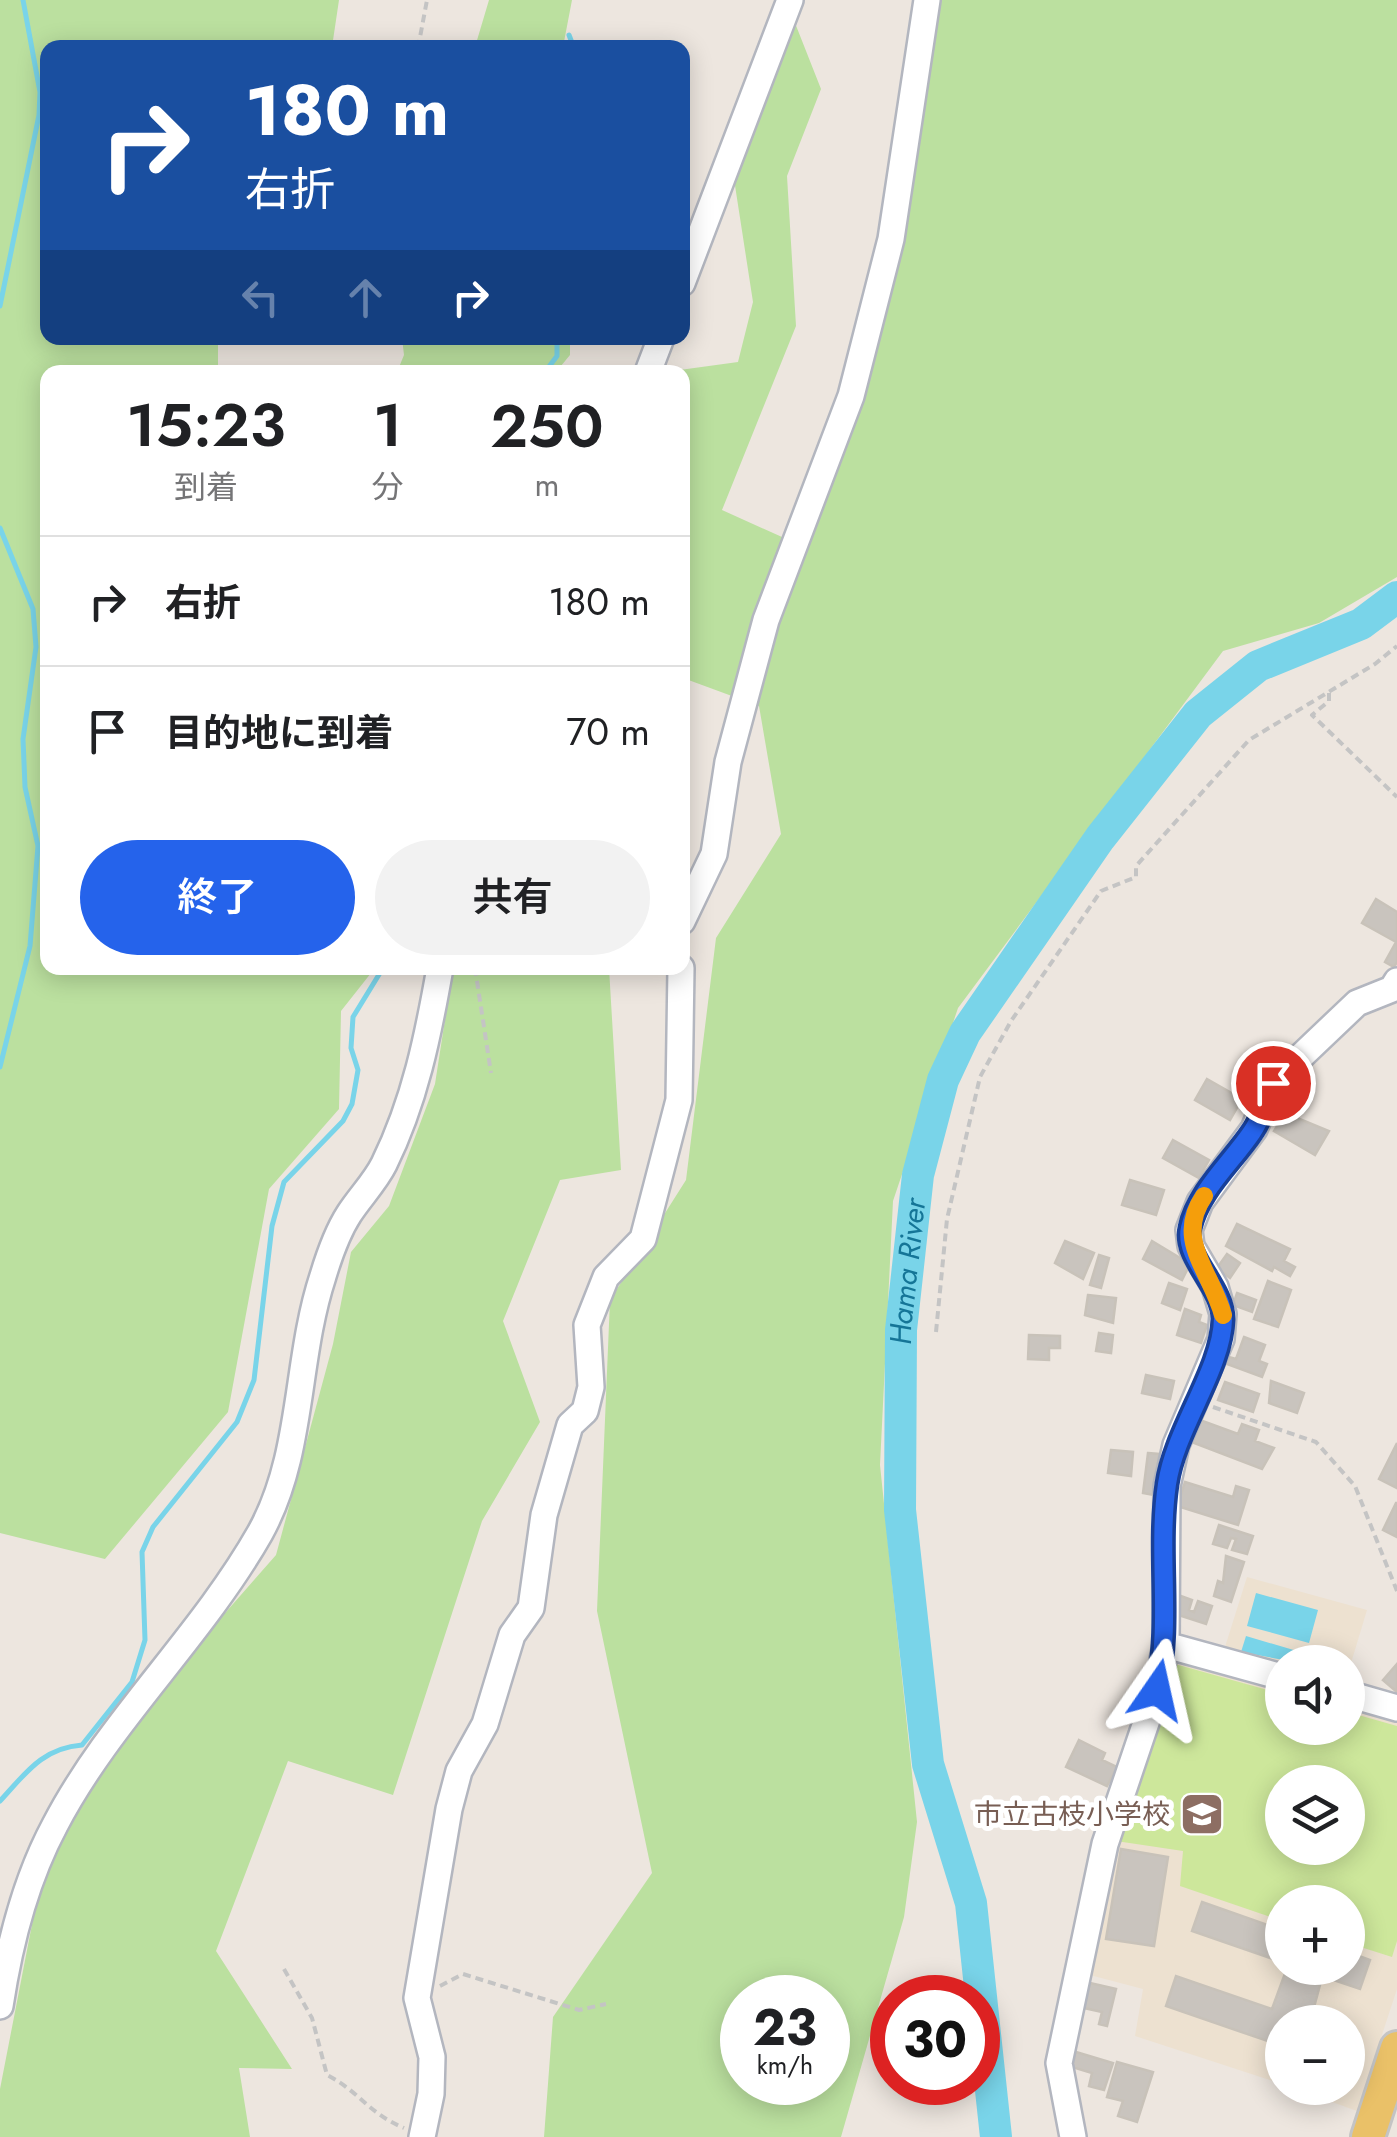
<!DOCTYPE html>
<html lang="ja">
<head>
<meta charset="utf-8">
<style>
	:root { --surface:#fff; --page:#f2f2f2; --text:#202124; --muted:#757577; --line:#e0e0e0; --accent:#2563eb }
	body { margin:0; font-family:Jost,"Noto Sans JP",sans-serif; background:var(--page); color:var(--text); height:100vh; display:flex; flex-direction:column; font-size:38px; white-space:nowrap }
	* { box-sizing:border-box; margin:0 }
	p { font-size:32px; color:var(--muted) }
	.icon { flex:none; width:55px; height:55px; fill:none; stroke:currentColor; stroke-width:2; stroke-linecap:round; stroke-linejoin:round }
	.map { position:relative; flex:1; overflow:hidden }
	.details { position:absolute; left:40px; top:365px; width:650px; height:610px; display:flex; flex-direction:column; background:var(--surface); border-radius:20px; box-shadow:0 5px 25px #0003 }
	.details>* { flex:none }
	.banner { position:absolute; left:40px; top:40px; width:650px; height:305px; border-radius:20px; box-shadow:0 5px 25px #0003; background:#1a4fa0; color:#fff; overflow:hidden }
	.fabs { position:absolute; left:1265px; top:1645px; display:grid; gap:20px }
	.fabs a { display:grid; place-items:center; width:100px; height:100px; border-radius:50%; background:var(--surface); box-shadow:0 5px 25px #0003; font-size:50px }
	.speed { position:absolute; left:720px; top:1975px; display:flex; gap:20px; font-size:50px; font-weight:700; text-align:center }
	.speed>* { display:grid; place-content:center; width:130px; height:130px; border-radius:50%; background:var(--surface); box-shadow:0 5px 25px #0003; line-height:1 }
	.speed small { font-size:25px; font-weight:400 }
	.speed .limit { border:15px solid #d22; background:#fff; color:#111 }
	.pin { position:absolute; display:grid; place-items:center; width:85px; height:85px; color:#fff; margin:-42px; border:5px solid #fff; border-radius:50%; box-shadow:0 2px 10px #0007 }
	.me { position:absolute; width:110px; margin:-55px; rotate:11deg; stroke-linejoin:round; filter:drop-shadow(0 0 8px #0008) }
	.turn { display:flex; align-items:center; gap:35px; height:210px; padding:0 40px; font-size:45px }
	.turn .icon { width:130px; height:130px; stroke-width:2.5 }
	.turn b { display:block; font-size:70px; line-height:85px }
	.lanes { display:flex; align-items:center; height:95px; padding:0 40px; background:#0003; justify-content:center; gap:50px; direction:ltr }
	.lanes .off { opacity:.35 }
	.eta { display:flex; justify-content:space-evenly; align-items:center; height:170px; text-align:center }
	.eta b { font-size:60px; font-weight:600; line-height:70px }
	.cta { display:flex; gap:20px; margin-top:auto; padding:20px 40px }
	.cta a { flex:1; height:115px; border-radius:60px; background:var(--accent); color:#fff; font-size:40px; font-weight:600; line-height:115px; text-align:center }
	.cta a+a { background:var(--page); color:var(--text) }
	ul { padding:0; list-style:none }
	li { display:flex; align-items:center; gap:30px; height:130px; padding:0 40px; border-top:2px solid var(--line) }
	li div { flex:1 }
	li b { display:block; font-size:38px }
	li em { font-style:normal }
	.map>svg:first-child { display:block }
	.education { fill:#ede1d0; fill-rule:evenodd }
	.green { fill:#bbe09f; fill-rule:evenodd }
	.pitch { fill:#cde79b; fill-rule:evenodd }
	.water { fill:#79d4e9 }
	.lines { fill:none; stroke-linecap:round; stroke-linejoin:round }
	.stream { stroke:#79d4e9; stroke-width:5 }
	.river { stroke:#79d4e9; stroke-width:32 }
	.building { fill:#c9c4be; stroke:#c8c2b9; stroke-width:2.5 }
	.minor-casing { stroke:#b3b6bf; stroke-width:30 }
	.major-casing { stroke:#c4c4c4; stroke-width:38 }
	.path { stroke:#c4c4c4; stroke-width:4; stroke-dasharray:8 5; stroke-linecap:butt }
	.minor { stroke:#fff; stroke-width:25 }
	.major { stroke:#eac168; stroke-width:32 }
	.route-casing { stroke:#184099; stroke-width:25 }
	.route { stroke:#2563eb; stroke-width:18 }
	.slow { stroke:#f59e0b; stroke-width:18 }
	.labels { text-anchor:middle; stroke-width:10; stroke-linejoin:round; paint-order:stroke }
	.education-label { font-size:28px; fill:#785e54; stroke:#fff; text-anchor:end }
	.water-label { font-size:30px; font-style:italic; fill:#157597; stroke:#fff }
</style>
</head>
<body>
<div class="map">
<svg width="1397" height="2137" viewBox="0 0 1397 2137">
	<rect width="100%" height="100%" fill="#ede6df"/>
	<!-- education -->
	<path class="education" d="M1247 1577 1367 1610 1348 1673V1662H1282V1728H1348V1703L1397 1717V1989L1357 2111 1293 2088H1348V2022H1282V2084L1135 2036 1143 1989 1086 1974 1110 1846 1173 1656 1219 1666ZM1282 1782H1348V1848H1282ZM1282 1902H1348V1968H1282Z"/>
	<!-- green -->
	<path class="green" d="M0 0H339L332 47 48 48V338H218V372H48V968H375L341 1011 339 1109 269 1189 228 1412 105 1559 0 1533Z
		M489 0H572L563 47H475Z
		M916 0H1397V577L1319 623 1223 651 958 1008 893 1201 880 1465 917 1822 904 1917 841 2137H544L553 2017 652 1873 597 1611 610 1300 686 1180 716 938 781 834 759 706 683 678 682 372H665L738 362 753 302 734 179 795 23 821 89 787 176 796 326 722 510 802 546 871 289ZM742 1998H828V2082H742Z
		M402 338H570V355L556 372H397L404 355Z
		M453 968H609L621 1170 560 1180 503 1321 540 1422 482 1521 393 1795 288 1761 216 1951 292 2069 239 2068 250 2137H0V2089L50 1832 198 1644 276 1555 333 1344 351 1252 389 1206 435 1084Z"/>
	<!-- pitch -->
	<path class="pitch" d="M1175 1664 1282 1694V1728H1348V1712L1397 1726V1941L1392 1957 1348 1943V1902H1282V1921L1180 1886 1183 1851 1116 1841ZM1282 1782H1348V1848H1282Z"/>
	<!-- water -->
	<path class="water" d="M1256 1593 1318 1610 1309 1643 1247 1626Z
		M1246 1636 1297 1651 1294 1662 1241 1652Z"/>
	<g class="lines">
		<!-- stream -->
		<path class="stream" d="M569 35 574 48
			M0 306 39 115 40 92 23 0
			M545 372 557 356V338
			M0 528 33 609 36 647 23 739 25 787 38 846 30 946 0 1067
			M0 1801C25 1774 42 1748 82 1745L132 1682 145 1640 142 1552 153 1527 237 1422 254 1380 272 1226 284 1182 343 1121 352 1104 358 1070 351 1048 353 1017 383 968"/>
		<!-- river -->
		<path class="river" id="s1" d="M996 2137 971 1903 928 1764 900 1510 901 1330 918 1175 943 1080 965 1033 1100 838 1198 714 1258 666 1361 624 1397 597"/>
	</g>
	<!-- building -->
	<path class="building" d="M1376 899 1397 912V962L1394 967 1385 962 1396 942 1362 923Z
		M1207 1079 1242 1099 1230 1120 1195 1100Z
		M1285 1113 1329 1131 1315 1155 1274 1131Z
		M1173 1140 1209 1160 1199 1178 1163 1158Z
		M1130 1180 1164 1190 1156 1215 1122 1205Z
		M1237 1224 1290 1249 1284 1261 1295 1267 1290 1276 1274 1267 1272 1271 1226 1246Z
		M1065 1241 1094 1253 1083 1279 1055 1263Z
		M1152 1241 1190 1264 1182 1280 1143 1259Z
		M1227 1254 1240 1263 1230 1278 1217 1268Z
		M1099 1255 1109 1258 1101 1288 1090 1285Z
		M1268 1281 1291 1290 1278 1327 1254 1319Z
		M1169 1283 1187 1289 1180 1310 1162 1303Z
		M1237 1293 1256 1300 1252 1312 1233 1305Z
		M1088 1295 1116 1298 1113 1323 1085 1315Z
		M1185 1309 1201 1315 1199 1322 1207 1325 1201 1343 1177 1335Z
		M1099 1333 1113 1335 1111 1353 1096 1351Z
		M1029 1335 1060 1336V1348H1049V1360L1028 1359Z
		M1244 1337 1265 1345 1259 1361 1267 1364 1262 1377 1227 1364 1229 1357 1236 1359Z
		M1146 1375 1174 1381 1170 1399 1142 1393Z
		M1271 1381 1304 1393 1297 1413 1269 1403Z
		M1225 1382 1259 1394 1253 1412 1218 1400Z
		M1197 1419 1238 1434 1242 1424 1259 1430 1255 1441 1274 1448 1262 1469 1189 1441Z
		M1397 1443V1488L1379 1479Z
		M1111 1450 1133 1452 1131 1476 1108 1473Z
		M1148 1453 1159 1454 1154 1495 1143 1493Z
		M1185 1482 1233 1497 1236 1486 1249 1490 1238 1525 1177 1506Z
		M1396 1503H1397V1537L1383 1530Z
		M1219 1525 1253 1536 1247 1554 1232 1550 1236 1539 1231 1538 1227 1548 1213 1544Z
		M1226 1556 1244 1562 1231 1602 1214 1596 1218 1581 1223 1583Z
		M1178 1595 1192 1600 1189 1610 1194 1612 1198 1601 1212 1606 1206 1624 1172 1613Z
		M1397 1664V1692L1383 1680Z
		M1079 1740 1105 1753 1102 1760 1117 1767 1107 1786 1066 1767Z
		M1121 1849 1168 1857 1154 1946 1106 1939Z
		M1202 1902 1282 1930V1962L1192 1931Z
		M1348 1952 1370 1960 1360 1989 1307 1971 1304 1979 1320 1985 1310 2022H1282V2046L1166 2006 1176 1976 1272 2009 1287 1968H1348Z
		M1090 1983 1116 1989 1107 2026 1099 2024 1102 2012 1084 2008Z
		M1076 2052 1113 2063 1104 2090 1089 2086 1092 2073 1072 2067Z
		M1117 2062 1153 2072 1137 2122 1118 2116 1123 2101 1107 2097Z"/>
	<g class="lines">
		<!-- minor casing -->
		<g class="minor-casing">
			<path id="minor" d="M682 283 790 0
				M648 372 661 338
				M682 921 714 854 728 762 766 620 851 396 891 239 927 0
				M1166 1645 1282 1677
				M1348 1694 1397 1708
				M0 2006C9 1946 26 1879 55 1825 109 1721 201 1637 260 1533 304 1454 295 1361 323 1276 329 1256 338 1231 349 1214 360 1197 375 1182 384 1164 415 1101 428 1036 440 968
				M422 2137 431 2094 432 2057 417 1998 449 1809 459 1771 485 1724 512 1635 531 1608 544 1515 570 1425 585 1411 591 1387 587 1325 606 1277 643 1239 679 1100 681 968
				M1073 2137 1059 2063 1105 1844 1157 1690 1166 1645 1167 1486 1176 1445 1221 1339 1223 1314 1215 1287 1191 1246 1189 1230 1200 1202 1254 1129 1273 1083 1357 1003 1392 989 1397 981"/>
		</g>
		<!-- major casing -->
		<g class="major-casing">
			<path id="major" d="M1368 2137 1397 2048"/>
		</g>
		<!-- path -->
		<path class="path" d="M418 48 427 0
			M1329 693V701L1312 715 1397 797
			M475 968 491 1073
			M936 1332 947 1219 980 1077 1011 1021 1101 891 1136 877V866L1249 740 1375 664 1397 646
			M1213 1407 1316 1442 1355 1486 1397 1591
			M284 1969 312 2018 327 2075C360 2092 368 2113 404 2128
			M440 1986 463 1974 579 2010 606 2004"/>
		<!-- minor -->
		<use href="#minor" class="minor"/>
		<!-- major -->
		<use href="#major" class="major"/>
	</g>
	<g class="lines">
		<!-- route casing -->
		<g class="route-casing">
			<path id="route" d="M1157 1690C1172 1620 1157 1553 1167 1484 1175 1429 1222 1369 1223 1319 1223 1286 1183 1258 1190 1228 1198 1191 1232 1162 1252 1132 1262 1118 1267 1099 1273 1083"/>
		</g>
		<!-- route -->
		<use href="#route" class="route"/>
		<!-- slow -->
		<path class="slow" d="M1204 1196C1174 1240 1211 1271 1223 1315"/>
	</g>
	<!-- icons -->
	<defs>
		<g id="school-square" transform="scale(2.25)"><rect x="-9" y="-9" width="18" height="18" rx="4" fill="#8d6e63" stroke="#fff"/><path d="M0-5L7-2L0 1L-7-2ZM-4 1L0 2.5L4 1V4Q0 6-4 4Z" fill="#fff"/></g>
	</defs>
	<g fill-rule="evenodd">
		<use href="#school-square" x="1202" y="1814"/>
	</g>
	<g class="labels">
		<!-- education labels -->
		<g class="education-label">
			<text x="1170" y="1824">市立古枝小学校</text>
		</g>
		<!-- water labels -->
		<g class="water-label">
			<text dy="10" stroke="none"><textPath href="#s1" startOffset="875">Hama River</textPath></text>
		</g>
	</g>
</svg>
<div class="fabs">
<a><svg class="icon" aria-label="sound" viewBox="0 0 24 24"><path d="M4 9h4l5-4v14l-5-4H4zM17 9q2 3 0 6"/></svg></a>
<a><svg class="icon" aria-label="layers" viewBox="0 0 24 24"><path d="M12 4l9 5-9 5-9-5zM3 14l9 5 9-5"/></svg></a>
<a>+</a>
<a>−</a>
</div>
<div class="speed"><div>23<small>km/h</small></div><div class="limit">30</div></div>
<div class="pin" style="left:1273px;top:1083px;background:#d93025"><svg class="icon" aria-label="arrive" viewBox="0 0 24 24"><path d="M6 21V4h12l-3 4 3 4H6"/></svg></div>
<svg class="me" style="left:1157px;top:1690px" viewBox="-20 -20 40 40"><path d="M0-17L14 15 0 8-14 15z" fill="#2563eb" stroke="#fff" stroke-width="4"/></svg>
<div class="banner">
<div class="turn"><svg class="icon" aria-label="right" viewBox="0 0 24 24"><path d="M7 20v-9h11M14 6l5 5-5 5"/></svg><div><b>180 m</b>右折</div></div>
<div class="lanes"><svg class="icon off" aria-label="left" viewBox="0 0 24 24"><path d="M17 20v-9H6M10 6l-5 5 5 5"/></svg><svg class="icon off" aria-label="ahead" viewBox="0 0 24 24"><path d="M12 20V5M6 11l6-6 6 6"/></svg><svg class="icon" aria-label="right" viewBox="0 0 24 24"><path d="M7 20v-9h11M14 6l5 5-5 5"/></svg></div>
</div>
<section class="details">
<div class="eta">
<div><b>15:23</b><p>到着</p></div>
<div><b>1</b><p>分</p></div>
<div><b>250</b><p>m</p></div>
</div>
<ul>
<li><svg class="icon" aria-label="right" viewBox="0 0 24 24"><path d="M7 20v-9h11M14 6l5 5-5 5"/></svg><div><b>右折</b></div><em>180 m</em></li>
<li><svg class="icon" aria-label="arrive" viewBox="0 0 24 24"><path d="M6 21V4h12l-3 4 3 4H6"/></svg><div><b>目的地に到着</b></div><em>70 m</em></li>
</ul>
<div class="cta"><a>終了</a><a>共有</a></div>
</section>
</div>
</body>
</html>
